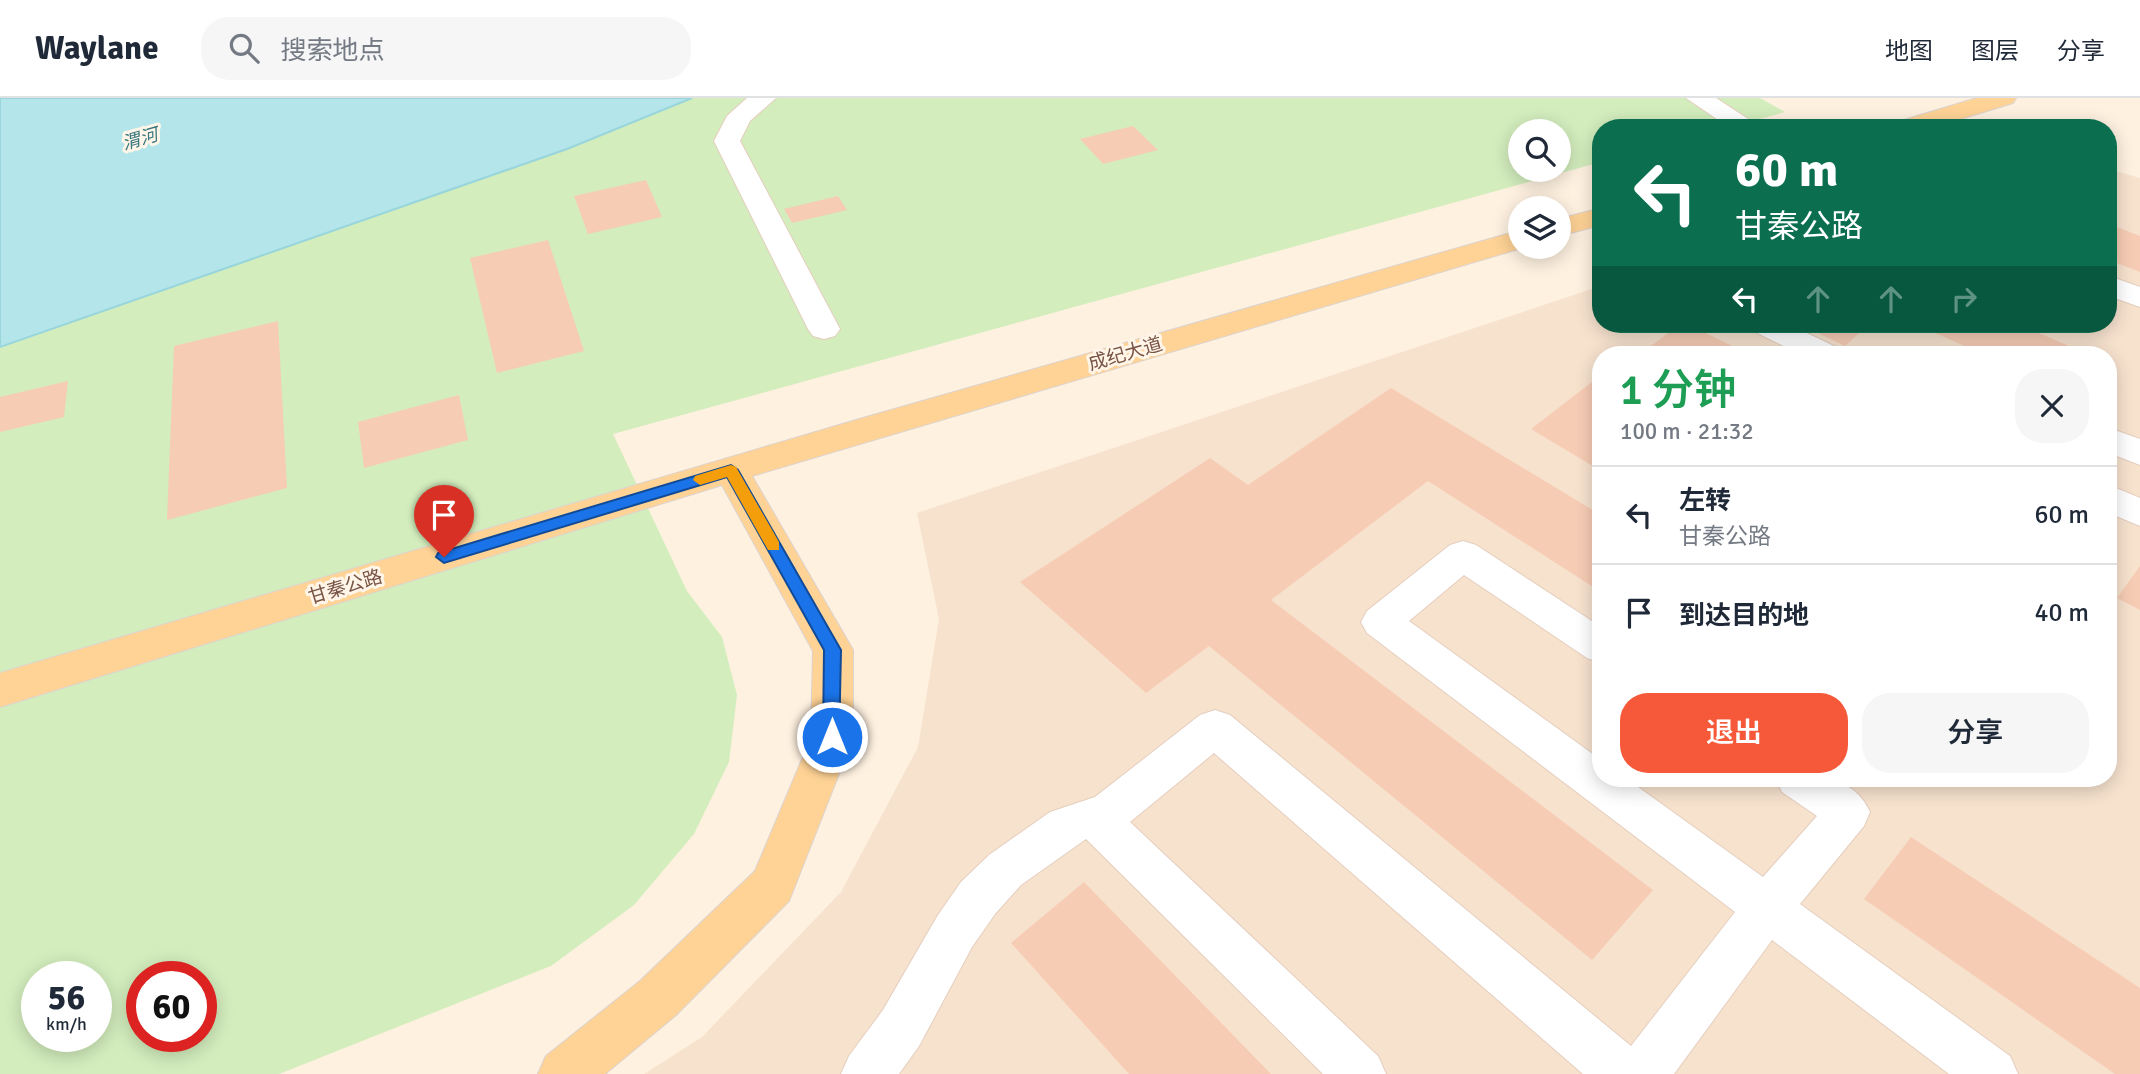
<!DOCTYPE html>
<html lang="zh">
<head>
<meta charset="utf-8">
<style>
	:root { --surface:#fff; --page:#f6f6f7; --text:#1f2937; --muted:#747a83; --line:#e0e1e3; --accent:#f55939 }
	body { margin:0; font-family:Signika,"Noto Sans SC",sans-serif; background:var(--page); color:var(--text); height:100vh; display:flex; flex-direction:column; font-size:26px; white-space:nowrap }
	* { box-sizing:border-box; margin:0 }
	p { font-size:23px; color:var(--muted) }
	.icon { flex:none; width:38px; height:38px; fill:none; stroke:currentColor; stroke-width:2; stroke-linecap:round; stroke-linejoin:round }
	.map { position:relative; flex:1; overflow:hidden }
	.drawer { position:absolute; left:1592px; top:248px; width:525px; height:441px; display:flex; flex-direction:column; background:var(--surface); border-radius:28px; box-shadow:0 4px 18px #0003 }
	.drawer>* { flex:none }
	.top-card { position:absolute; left:1592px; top:21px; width:525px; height:214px; border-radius:28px; box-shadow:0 4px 18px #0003; background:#0b6e4f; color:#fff; overflow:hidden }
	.fabs { position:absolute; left:1508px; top:21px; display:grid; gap:14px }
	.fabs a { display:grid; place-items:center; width:63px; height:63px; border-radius:50%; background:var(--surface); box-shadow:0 4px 18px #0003; font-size:35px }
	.speed { position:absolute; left:21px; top:863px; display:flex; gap:14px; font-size:35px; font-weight:700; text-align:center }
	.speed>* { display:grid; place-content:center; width:91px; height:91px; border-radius:50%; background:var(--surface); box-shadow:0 4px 18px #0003; line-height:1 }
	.speed small { font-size:18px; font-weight:400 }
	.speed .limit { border:10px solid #d22; background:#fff; color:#111 }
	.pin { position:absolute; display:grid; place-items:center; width:60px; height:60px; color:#fff; margin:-72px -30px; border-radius:50% 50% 50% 0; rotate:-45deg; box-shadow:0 0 7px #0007 }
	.pin .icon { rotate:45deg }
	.me { position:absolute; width:77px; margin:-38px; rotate:0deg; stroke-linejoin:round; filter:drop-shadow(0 0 5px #0008) }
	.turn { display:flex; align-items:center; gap:24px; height:147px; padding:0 28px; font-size:32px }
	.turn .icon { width:91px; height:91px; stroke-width:2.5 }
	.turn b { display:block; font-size:49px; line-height:60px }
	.lanes { display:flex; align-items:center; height:66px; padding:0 28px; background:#0003; justify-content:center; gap:35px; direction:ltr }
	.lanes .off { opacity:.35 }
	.round { display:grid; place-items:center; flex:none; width:74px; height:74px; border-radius:28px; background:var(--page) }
	.head { display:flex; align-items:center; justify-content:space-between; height:119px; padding:0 28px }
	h1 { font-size:42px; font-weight:600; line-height:52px; color:#1e9e55 }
	.button { display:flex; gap:14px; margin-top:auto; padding:14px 28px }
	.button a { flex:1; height:80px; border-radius:28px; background:var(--accent); color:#fff; font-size:28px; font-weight:600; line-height:80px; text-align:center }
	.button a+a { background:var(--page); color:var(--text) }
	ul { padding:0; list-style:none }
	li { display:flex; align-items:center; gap:21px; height:98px; padding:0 28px; border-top:2px solid var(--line) }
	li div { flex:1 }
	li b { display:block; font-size:26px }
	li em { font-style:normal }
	header { display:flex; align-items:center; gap:42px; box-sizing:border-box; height:98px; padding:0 35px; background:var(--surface); border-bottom:2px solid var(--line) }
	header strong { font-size:33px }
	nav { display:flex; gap:38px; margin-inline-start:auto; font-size:24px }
	.search { width:490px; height:63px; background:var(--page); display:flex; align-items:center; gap:18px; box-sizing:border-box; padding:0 24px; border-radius:28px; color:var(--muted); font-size:26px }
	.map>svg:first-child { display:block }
	.residential { fill:#f7e2ce; fill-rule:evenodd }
	.green { fill:#d3edbd; fill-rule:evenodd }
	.water { fill:#b3e5ea; stroke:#98d5dc; stroke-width:2 }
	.building { fill:#f7ccb5 }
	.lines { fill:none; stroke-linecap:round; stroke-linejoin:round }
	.minor-casing { stroke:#e5cebe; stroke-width:2 }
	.major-casing { stroke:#dcd3cf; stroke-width:2 }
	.minor { fill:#fff; fill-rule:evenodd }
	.major { fill:#ffd396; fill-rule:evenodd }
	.route { fill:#1a73e8; stroke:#114b97; stroke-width:2 }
	.slow { fill:#f59e0b }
	.labels { text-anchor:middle; stroke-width:6; stroke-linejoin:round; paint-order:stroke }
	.far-water-label { font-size:18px; font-style:italic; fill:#37777f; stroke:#fff5e8 }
	.street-label { font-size:19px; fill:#785445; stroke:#fff5e8 }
</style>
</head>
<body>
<header>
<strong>Waylane</strong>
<div class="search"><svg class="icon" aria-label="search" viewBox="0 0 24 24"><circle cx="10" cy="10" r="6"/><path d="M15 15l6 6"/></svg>搜索地点</div>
<nav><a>地图</a><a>图层</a><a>分享</a></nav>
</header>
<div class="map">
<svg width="2140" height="976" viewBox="0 0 2140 976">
	<rect width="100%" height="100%" fill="#fef1e0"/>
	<!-- residential -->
	<path class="residential" d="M2109 71 2140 80V976H644L702 939 841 794 918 649 939 521 917 415 1601 188V226H2109ZM1601 257H2109V681H1601Z"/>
	<!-- green -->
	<path class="green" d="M692 0H1760L1785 14 1727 30H1601V64L613 336 687 493 722 539 737 597 729 664 694 736 634 807 551 868 279 976H0V249L567 51ZM1521 33H1559V72H1521ZM37 878H96V938H37ZM142 878H201V938H142Z"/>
	<!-- water -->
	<path class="water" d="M0 0H692L567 51 0 249Z"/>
	<!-- building -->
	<path class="building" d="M1133 28 1158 52 1103 66 1080 41Z
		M646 82 662 119 588 136 574 98Z
		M838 98 847 112 792 125 784 111Z
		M2109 126 2140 138V174L2109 162Z
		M548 142 584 253 497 275 470 160Z
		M278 223 287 390 167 422 174 248Z
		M1680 226H1687L1751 257H1650L1643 254Z
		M1799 226H1869L1845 248Z
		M1915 226H2018L2069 248 2060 257H1985Z
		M1601 277V373L1531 331Z
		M68 283 64 319 0 334V299Z
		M1391 290 1601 417V494L1428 383 1271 502 1653 792 1592 862 1209 548 1146 595 1020 484 1210 360 1248 387Z
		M459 297 468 342 364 370 358 324Z
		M2140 468V512L2117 500Z
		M1911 739 2140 890V976H2115L1864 801Z
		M1084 784 1271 976H1129L1011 845Z"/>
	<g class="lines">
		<!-- minor casing -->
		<g class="minor-casing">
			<path id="minor" d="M747 0H776L750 23 740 43 840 231 835 238 824 241 813 238 808 231 714 43 727 18Z
				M1686 0H1716L1762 30H1730Z
				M2109 178 2140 189V209L2109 198Z
				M1748 226H1788L1838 250 1843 257H1802L1753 233Z
				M2109 330 2140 341V367L2109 355Z
				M2109 387 2140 400V428L2109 415Z
				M1463 443 1476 447 1601 529V565L1587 560 1464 477 1409 523 1601 662V681H1627L1763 779 1817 718 1782 694 1776 681C1814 681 1852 674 1870 714L1864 728 1800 806 2010 958 2018 976H1949L1772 842 1674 976H1583L1214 655 1130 724 1378 958 1386 976H1323L1086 741 1021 787 995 816 972 849 919 948 899 976H841L849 958 883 912 938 817 961 784 989 757 1050 714 1095 699 1200 617 1215 612 1230 617 1631 948 1735 814 1367 535 1361 524 1367 513 1450 447Z"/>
		</g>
		<!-- major casing -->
		<g class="major-casing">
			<path id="major" d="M1977 0H2016L2013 5 1931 30H1890L1894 25Z
				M1601 110V127L1559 138V121Z
				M1521 132V149H1525L752 378 853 552V640L789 803 676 917 605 976H538L546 958 640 883 755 773 811 640 813 553 722 387 0 609V575L863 320Z"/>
		</g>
		<!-- minor -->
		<use href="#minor" class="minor"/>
		<!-- major -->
		<use href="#major" class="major"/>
	</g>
	<!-- route -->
	<path class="route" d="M731 367 738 372 841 552 839 645 832 647 823 639 824 552 727 379 444 465 436 459 438 455Z"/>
	<!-- slow -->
	<path class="slow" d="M731 367 736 369 779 444V452H768L727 379 700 387 693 382 695 378Z"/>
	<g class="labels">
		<!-- far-water labels -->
		<g class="far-water-label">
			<text transform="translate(140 41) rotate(-16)" y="6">渭河</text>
		</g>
		<!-- street labels -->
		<g class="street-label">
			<text transform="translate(1125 255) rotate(-16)" y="7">成纪大道</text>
			<text transform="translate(345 488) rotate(-17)" y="7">甘秦公路</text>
		</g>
	</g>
</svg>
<div class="fabs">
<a><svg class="icon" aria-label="search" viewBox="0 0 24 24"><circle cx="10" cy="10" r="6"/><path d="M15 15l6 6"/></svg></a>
<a><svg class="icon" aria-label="layers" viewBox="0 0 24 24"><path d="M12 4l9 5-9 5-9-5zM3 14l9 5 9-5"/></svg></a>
</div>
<div class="speed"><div>56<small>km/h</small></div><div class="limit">60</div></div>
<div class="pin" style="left:444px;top:459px;background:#d93025"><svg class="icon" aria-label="arrive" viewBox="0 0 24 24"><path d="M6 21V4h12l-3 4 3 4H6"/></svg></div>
<svg class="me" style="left:832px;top:639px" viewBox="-20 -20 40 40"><circle r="17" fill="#1a73e8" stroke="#fff" stroke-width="3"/><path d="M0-11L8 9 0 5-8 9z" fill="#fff"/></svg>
<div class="top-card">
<div class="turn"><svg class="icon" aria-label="left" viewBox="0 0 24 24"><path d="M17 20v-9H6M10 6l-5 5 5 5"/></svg><div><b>60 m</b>甘秦公路</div></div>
<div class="lanes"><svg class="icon" aria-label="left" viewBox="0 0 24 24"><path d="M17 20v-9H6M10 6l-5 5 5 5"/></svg><svg class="icon off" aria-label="ahead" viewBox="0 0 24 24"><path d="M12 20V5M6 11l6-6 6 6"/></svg><svg class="icon off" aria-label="ahead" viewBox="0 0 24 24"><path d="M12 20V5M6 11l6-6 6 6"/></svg><svg class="icon off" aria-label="right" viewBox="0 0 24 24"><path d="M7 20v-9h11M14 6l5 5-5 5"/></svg></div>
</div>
<section class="drawer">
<div class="head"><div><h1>1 分钟</h1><p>100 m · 21:32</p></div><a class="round"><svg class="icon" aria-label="close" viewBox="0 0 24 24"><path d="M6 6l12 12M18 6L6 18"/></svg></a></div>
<ul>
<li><svg class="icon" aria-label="left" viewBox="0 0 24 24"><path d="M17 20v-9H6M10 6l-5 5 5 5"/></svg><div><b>左转</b><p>甘秦公路</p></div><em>60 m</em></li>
<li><svg class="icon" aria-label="arrive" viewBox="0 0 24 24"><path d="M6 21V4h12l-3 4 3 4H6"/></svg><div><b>到达目的地</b></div><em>40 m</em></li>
</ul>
<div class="button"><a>退出</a><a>分享</a></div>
</section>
</div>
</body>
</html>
